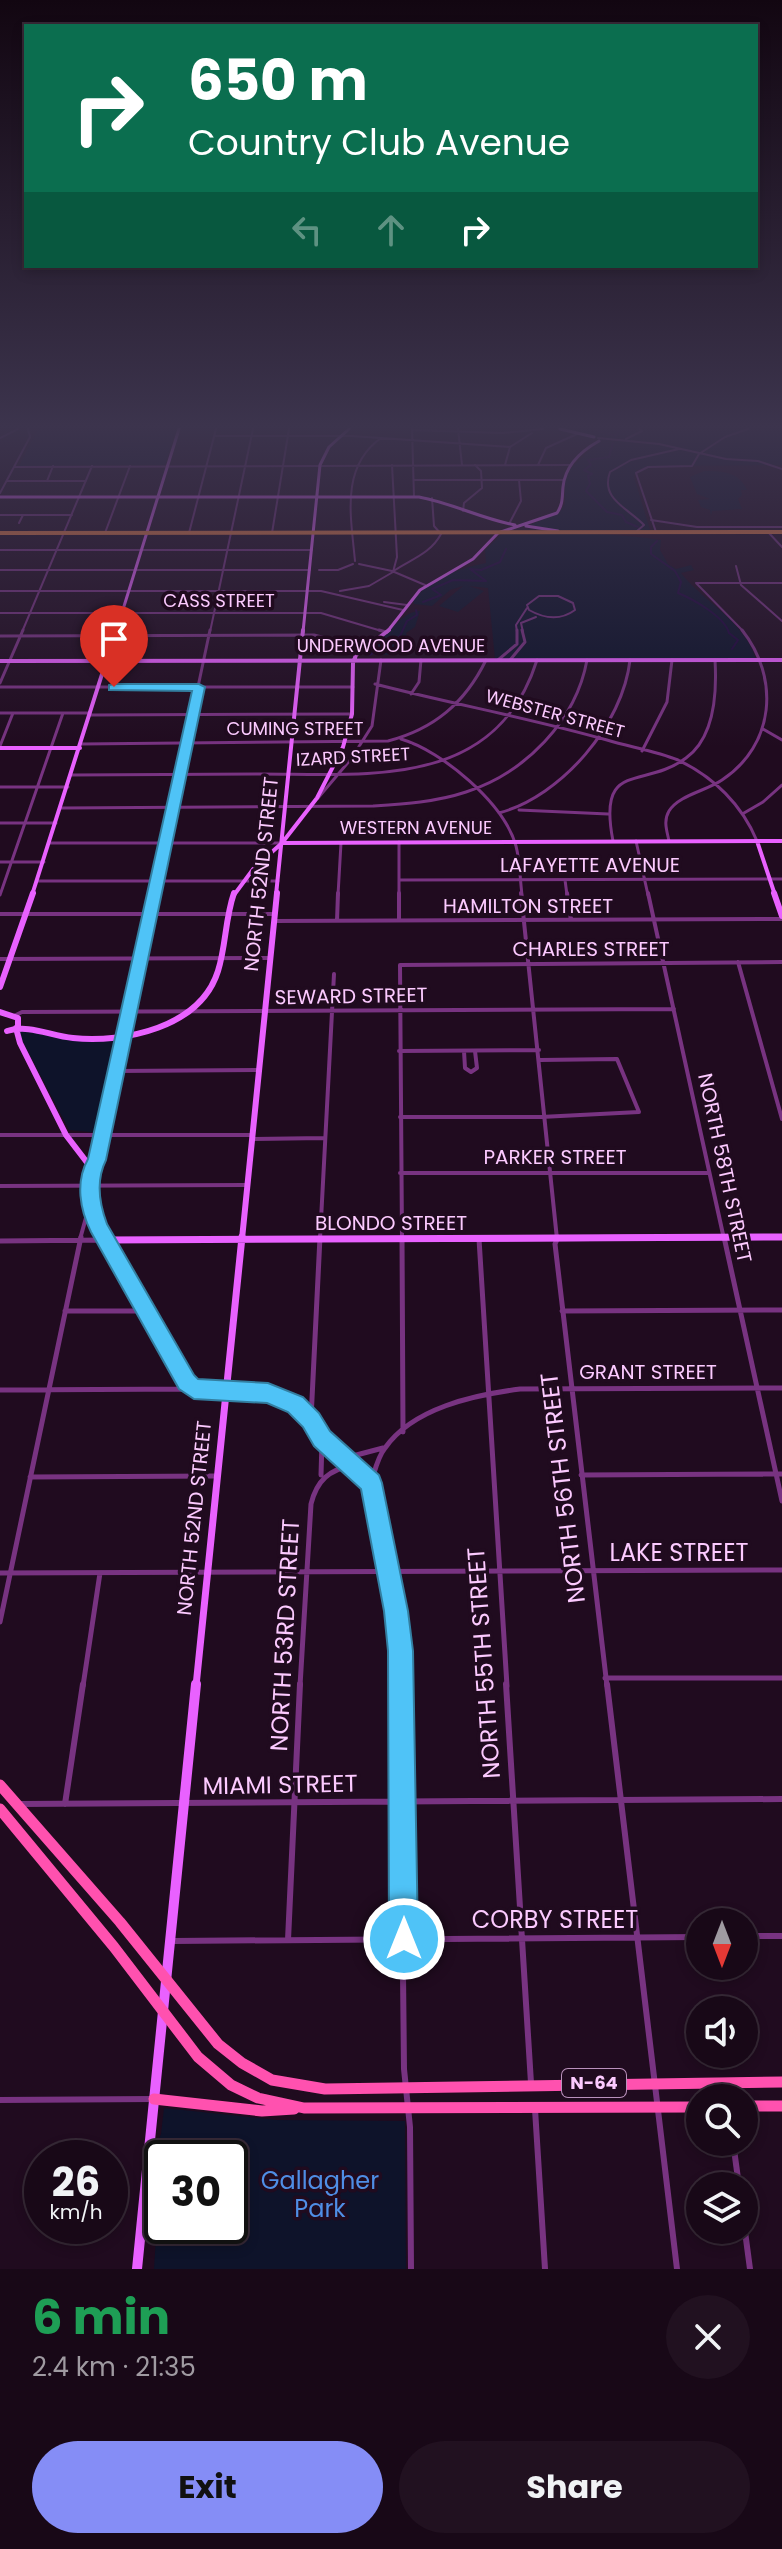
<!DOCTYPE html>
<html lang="en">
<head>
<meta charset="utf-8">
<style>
	:root { --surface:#180817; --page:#211120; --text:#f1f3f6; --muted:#9f9aa1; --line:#362936; --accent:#858df6 }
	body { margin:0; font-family:Poppins,sans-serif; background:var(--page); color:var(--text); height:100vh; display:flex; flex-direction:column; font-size:30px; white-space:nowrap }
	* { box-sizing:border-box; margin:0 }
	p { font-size:26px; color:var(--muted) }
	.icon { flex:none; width:44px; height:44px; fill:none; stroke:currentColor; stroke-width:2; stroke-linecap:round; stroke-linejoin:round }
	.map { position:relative; height:2269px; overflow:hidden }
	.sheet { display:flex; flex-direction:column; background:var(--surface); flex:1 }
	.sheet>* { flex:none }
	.hud { position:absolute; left:24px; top:24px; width:734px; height:244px; border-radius:0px; box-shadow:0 4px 12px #0003,0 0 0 2px var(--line); background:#0b6e4f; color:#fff; overflow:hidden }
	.needle { width:52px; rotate:180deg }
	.controls { position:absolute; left:686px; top:1908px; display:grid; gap:16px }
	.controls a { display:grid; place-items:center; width:72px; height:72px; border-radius:50%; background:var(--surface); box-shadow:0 4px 12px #0003,0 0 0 2px var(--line); font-size:40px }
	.speed { position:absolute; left:24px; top:2140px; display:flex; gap:16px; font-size:40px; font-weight:700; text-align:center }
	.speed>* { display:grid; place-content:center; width:104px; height:104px; border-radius:50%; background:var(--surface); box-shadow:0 4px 12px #0003,0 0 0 2px var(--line); line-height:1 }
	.speed small { font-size:20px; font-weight:400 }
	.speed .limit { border:4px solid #111; border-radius:12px; background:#fff; color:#111 }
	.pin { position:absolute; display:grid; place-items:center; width:68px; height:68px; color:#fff; margin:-82px -34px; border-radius:50% 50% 50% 0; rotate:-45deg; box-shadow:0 0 8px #0007 }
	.pin .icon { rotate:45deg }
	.me { position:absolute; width:88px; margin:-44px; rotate:0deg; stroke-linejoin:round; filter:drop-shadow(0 0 6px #0008) }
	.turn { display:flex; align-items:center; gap:28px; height:168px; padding:0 32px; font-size:36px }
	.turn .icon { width:104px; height:104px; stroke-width:2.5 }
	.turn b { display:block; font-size:56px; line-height:68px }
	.lanes { display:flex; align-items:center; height:76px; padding:0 32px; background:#0003; justify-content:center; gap:40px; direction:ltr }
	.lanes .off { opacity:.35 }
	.round { display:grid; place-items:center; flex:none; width:84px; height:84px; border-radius:42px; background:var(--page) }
	.headline { display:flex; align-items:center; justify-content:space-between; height:136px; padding:0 32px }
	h1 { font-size:48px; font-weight:700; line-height:60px; color:#1e9e55 }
	.button { display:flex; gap:16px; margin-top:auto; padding:16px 32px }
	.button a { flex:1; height:92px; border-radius:48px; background:var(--accent); color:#111; font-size:32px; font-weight:700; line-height:92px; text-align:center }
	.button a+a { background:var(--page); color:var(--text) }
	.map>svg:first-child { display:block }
	.green { fill:#0e132a; fill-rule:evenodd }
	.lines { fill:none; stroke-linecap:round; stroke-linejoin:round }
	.stream { stroke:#20063e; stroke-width:2 }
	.street-far4 { stroke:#783381; stroke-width:2 }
	.street-far3 { stroke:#783381; stroke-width:3 }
	.street-far2 { stroke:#783381; stroke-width:4 }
	.street-far1 { stroke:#783381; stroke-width:5 }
	.street { stroke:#783381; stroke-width:6 }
	.secondary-far4 { stroke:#e961ff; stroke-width:3 }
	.secondary-far3 { stroke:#e961ff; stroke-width:4 }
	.secondary-far2 { stroke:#e961ff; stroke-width:6 }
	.secondary-far1 { stroke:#e961ff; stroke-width:7 }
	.secondary { stroke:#e961ff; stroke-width:10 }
	.primary { stroke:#ff51af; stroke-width:11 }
	.highway { stroke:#ff8745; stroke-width:4 }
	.route { fill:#4fc3f7; stroke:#337fa1; stroke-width:2 }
	.labels { text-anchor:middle; stroke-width:7; stroke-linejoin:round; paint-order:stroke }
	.far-street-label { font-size:18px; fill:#fccaff; stroke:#200b1f }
	.shield { fill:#200b1f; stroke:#ba91bc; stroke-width:2 }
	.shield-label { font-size:18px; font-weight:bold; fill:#fccaff }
	.street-label { font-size:20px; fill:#fccaff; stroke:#200b1f }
	.near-street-label { font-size:24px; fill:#fccaff; stroke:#200b1f }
	.near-park-label { font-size:24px; fill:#4f8ee5; stroke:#200b1f }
</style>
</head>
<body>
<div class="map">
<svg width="782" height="2269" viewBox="0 0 782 2269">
	<rect width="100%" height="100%" fill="#200b1f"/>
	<!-- green -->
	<path class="green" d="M38 429H176L165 465 19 466Z
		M560 429H782V465L653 466 637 470 634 477 650 530H556L530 525 560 512 565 504V480L570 469 601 440Z
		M704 471C723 471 739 472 747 490H741L742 495 738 499 742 509 712 511 711 516 710 510 701 507 698 500 710 499 697 494 690 477Z
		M502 534C555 534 611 532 661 540L660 550 668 564 676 569 691 565 694 570 681 573C703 601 744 621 756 659H495L488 588 469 586 484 591 458 612 439 606 463 586 450 590 432 606 414 604 413 600C435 575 455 570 486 563L485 550Z
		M420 611 415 627 406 633 408 640 399 644 388 655 362 653 369 646 382 643 379 639C394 629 402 612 420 611Z
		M19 1029 119 1041 100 1133 69 1130 19 1034Z
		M164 2108 277 2120 405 2121 406 2269H154L158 2204 152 2166 153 2152 161 2134ZM162 2158H230V2226H162Z"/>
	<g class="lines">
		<!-- stream -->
		<path class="stream" d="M594 429 616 436 618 431 634 429
			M613 443 609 457 588 460 591 465 584 470 592 474 588 476 590 484 586 491 607 512 622 515 626 522 638 527
			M657 541 651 547V554L675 571 681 582 678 593C693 599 725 617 729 633L738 640 732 649
			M423 602 441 595 432 589 453 580 486 581 470 569 481 570 500 562 506 549
			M370 655 400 636 407 621 417 615 416 610"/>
		<!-- street-far4 -->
		<path class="street-far4" d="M412 429 414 497
			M458 429 462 465
			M412 430 502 433 543 429
			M214 436H352L510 447
			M0 438 18 429
			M598 438 659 444 726 459 758 461 782 469
			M626 439 642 431 639 429
			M699 454 725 437 748 429
			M505 465 510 447 532 433
			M538 465 546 448 577 434
			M14 467 571 465
			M414 480H563
			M7 481H86
			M47 481 53 466
			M0 493 30 437 28 429
			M463 511 464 503 482 488 481 471 475 465
			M0 515H72
			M651 520 697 527H782
			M19 523 23 515
			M509 524 521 501 519 480
			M637 531 644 525C628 508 600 499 610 472L631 460 679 449
			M656 532 636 473 648 467 692 466 699 454
			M768 532 782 547
			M105 533 130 466
			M189 533 216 429
			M272 533 289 429
			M0 550H312
			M355 561C351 517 340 467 381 438
			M359 564 392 571 425 585
			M736 566 741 585 782 621
			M0 570H310
			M319 570H338L353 564
			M395 570C412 559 431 553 441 534L434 526 432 498
			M696 583H782
			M696 583 744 632
			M0 591H321L403 610
			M340 591 369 586 393 572 397 557 392 465
			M539 596H558L573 603 575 610C560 621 545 619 529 610L527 605Z
			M384 602 407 605
			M0 613H321L385 632
			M22 632 92 466
			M210 632 253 429
			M517 632 516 625 527 608
			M523 632 521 623 536 617"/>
		<!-- street-far3 -->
		<path class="street-far3" d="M379 630 386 632
			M0 636 314 635 364 648
			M498 660 517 644V630
			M510 660 525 642 522 630
			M0 683 23 630
			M375 684C452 704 530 718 607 740 630 747 656 751 678 760 714 777 742 805 757 841
			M0 687H353
			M411 694 419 682 421 660
			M0 713H90
			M90 715 352 714
			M763 729 782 740
			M401 739C442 751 504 803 516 846 520 861 520 879 522 895
			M81 744 388 741C434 729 465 703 486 660
			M0 746 13 713
			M642 751 667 702 672 660
			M71 775C134 775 197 774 260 774 368 774 496 790 537 660
			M0 787H68
			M318 798 351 759 372 726 381 660
			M61 808 373 806C404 804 436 802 466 792 525 773 576 721 587 660
			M519 810 608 814
			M499 813C562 796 623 724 630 660
			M744 813 763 802 782 785
			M0 823H56
			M613 841C597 759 643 790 686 758 715 737 717 693 715 660
			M636 841 648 895
			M669 841C667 831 663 821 669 811 679 795 706 791 722 780 775 745 780 678 742 630
			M399 842V895
			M50 843H282
			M0 862H44
			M399 880 782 879
			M565 880 567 895
			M38 881H278
			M0 895 63 713
			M154 895 210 630
			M338 895 341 843"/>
		<!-- street-far2 -->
		<path class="street-far2" d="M399 893V920
			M521 893 557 1239
			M567 893 571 920
			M648 893 724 1239
			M0 914H274
			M274 921 782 919
			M337 921 338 893
			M0 959 270 958
			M738 962 782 1119
			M14 1016 22 1012 674 1009
			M399 1051 539 1050
			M464 1051 465 1068 471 1072 477 1068 475 1051
			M116 1071 258 1070
			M400 1117H541L639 1112 617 1059 540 1060
			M0 1135H251
			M253 1139 324 1138
			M92 1169 97 1160 154 893
			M400 1173H709
			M0 1186 246 1185
			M80 1239 89 1207
			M320 1239 334 974
			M402 1239 400 965 782 962"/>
		<!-- street-far1 -->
		<path class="street-far1" d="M402 1237 403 1432
			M558 1237 555 1244 607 1686
			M724 1237 782 1501
			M479 1239 507 1686
			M0 1241 106 1240 187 1382 194 1389C223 1390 273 1387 297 1406 311 1417 316 1433 329 1444 344 1457 364 1469 372 1488 385 1554 400 1619 400 1686
			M65 1311H146
			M562 1311 782 1310
			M0 1390 194 1389
			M311 1419 320 1237
			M345 1458 383 1448
			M321 1475 322 1441
			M581 1475 782 1474
			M30 1477 216 1476
			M371 1483C375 1471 377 1458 385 1448 413 1408 474 1395 520 1389L782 1388
			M0 1573 782 1570
			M0 1622 81 1237
			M605 1678H782
			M83 1686 100 1573
			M300 1686 311 1504C317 1480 329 1470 353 1465"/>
		<!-- street -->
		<path class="street" d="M400 1684 404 2069 410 2127 411 2269
			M506 1684 531 2083
			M607 1684 677 2269
			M20 1804 782 1799
			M65 1804 83 1684
			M744 1936H782
			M288 1940 300 1684
			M173 1941 700 1937
			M0 2100 154 2099
			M535 2109 545 2269
			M733 2142 739 2186
			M744 2224 750 2269"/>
		<!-- secondary-far4 -->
		<path class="secondary-far4" d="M560 429 594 437
			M0 497H419C452 503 482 519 515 525
			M526 526 558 531
			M116 632 179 429
			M303 632 320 465 329 447 349 429
			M387 632 420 590 473 559 498 533 557 513C563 504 562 498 563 487 565 466 581 451 599 441"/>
		<!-- secondary-far3 -->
		<path class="secondary-far3" d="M0 661 782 660
			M0 748H80
			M757 841 775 895
			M282 843 782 841
			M32 895 116 630
			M234 895 254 868 282 843 317 798 343 747 352 714 353 663 356 655 389 630
			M276 895 303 630"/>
		<!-- secondary-far2 -->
		<path class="secondary-far2" d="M774 893 782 916
			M0 987 33 893
			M0 1012 18 1018V1027
			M16 1028 20 1043 66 1135 92 1169 90 1205 105 1239
			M7 1031C30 1024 50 1036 73 1038 124 1043 200 1028 218 971 226 946 225 919 234 893
			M242 1239 277 893
			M429 1239 782 1237"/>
		<!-- secondary-far1 -->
		<path class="secondary-far1" d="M104 1237 106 1240 782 1237
			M196 1686 242 1237"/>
		<!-- secondary -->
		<path class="secondary" d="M137 2269 196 1684"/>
		<!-- primary -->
		<path class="primary" d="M0 1785 120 1922 218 2044 242 2063 272 2080 325 2089 782 2082
			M0 1809 114 1947 198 2057 231 2085 258 2098 304 2108 700 2107
			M154 2099 262 2111 294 2109
			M744 2106H782"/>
		<!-- highway -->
		<path class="highway" d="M0 533 782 532"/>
	</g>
	<!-- sky -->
	<linearGradient id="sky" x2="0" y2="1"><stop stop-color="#120611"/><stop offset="0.57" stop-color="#3c344d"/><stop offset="1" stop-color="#3c344d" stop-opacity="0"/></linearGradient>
	<rect width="782" height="747" fill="url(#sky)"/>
	<!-- route -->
	<path class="route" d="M114 684H199L205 687 106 1160C96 1180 99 1203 107 1224L194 1375 198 1379 268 1383 303 1397 319 1413 330 1431 379 1475 382 1483 408 1611 413 1651 418 1939 414 1949 404 1953 394 1949 389 1939 388 1651 384 1611 361 1489 314 1446 303 1427 288 1412 267 1403 194 1399 179 1389 91 1232C80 1210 75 1182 88 1159L192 691 109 690V685Z"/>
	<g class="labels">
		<!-- far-street labels -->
		<g class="far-street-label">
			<text x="219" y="607">CASS STREET</text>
			<text x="391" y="652">UNDERWOOD AVENUE</text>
			<text transform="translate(555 714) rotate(15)" y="6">WEBSTER STREET</text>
			<text x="295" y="735">CUMING STREET</text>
			<text transform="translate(353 757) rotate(-3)" y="6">IZARD STREET</text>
			<text x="416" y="834">WESTERN AVENUE</text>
		</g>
		<!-- shield labels -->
		<rect class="shield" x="562" y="2069" width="64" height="28" rx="6"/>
		<g class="shield-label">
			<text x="594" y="2089">N-64</text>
		</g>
		<!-- street labels -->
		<g class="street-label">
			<text x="590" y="872">LAFAYETTE AVENUE</text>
			<text transform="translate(261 874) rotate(-84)" y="7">NORTH 52ND STREET</text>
			<text x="528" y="913">HAMILTON STREET</text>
			<text x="591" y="956">CHARLES STREET</text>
			<text transform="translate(351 996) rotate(-1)" y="7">SEWARD STREET</text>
			<text x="555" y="1164">PARKER STREET</text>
			<text transform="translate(725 1168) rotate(78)" y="7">NORTH 58TH STREET</text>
			<text x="391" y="1230">BLONDO STREET</text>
			<text x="648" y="1379">GRANT STREET</text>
			<text transform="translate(194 1518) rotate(-84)" y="7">NORTH 52ND STREET</text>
		</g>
		<!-- near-street labels -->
		<g class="near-street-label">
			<text transform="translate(563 1488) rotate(-97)" y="8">NORTH 56TH STREET</text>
			<text x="679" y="1561">LAKE STREET</text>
			<text transform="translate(285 1635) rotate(-87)" y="8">NORTH 53RD STREET</text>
			<text transform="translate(484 1663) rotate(-94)" y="8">NORTH 55TH STREET</text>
			<text transform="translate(280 1785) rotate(-1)" y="8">MIAMI STREET</text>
			<text x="555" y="1928">CORBY STREET</text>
		</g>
		<!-- near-park labels -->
		<g class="near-park-label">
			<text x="320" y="2189">Gallagher<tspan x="320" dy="28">Park</tspan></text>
		</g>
	</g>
</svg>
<div class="controls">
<a><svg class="needle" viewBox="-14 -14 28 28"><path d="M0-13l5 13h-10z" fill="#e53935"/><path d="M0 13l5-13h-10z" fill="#9f9aa1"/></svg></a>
<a><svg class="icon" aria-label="sound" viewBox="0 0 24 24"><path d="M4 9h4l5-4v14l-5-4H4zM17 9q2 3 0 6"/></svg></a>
<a><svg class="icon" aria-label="search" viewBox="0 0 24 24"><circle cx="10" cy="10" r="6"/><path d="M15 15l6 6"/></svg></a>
<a><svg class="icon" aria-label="layers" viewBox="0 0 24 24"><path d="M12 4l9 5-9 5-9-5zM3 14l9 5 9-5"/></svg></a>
</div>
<div class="speed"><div>26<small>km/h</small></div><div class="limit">30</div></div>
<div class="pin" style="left:114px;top:687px;background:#d93025"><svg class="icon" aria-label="arrive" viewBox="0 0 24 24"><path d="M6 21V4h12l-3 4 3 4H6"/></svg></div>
<svg class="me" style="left:404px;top:1939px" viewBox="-20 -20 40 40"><circle r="17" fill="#4fc3f7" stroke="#fff" stroke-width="3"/><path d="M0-11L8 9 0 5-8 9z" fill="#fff"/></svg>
<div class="hud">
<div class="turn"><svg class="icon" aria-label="right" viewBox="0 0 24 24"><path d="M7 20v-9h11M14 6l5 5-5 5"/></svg><div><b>650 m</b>Country Club Avenue</div></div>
<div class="lanes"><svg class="icon off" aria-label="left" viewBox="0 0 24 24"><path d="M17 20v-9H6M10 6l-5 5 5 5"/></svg><svg class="icon off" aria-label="ahead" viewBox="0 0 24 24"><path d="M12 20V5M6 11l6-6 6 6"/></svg><svg class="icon" aria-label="right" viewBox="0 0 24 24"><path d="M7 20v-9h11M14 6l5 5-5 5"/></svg></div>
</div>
</div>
<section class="sheet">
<div class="headline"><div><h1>6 min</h1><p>2.4 km · 21:35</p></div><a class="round"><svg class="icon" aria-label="close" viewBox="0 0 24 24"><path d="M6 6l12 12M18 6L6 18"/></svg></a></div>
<div class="button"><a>Exit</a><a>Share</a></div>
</section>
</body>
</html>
